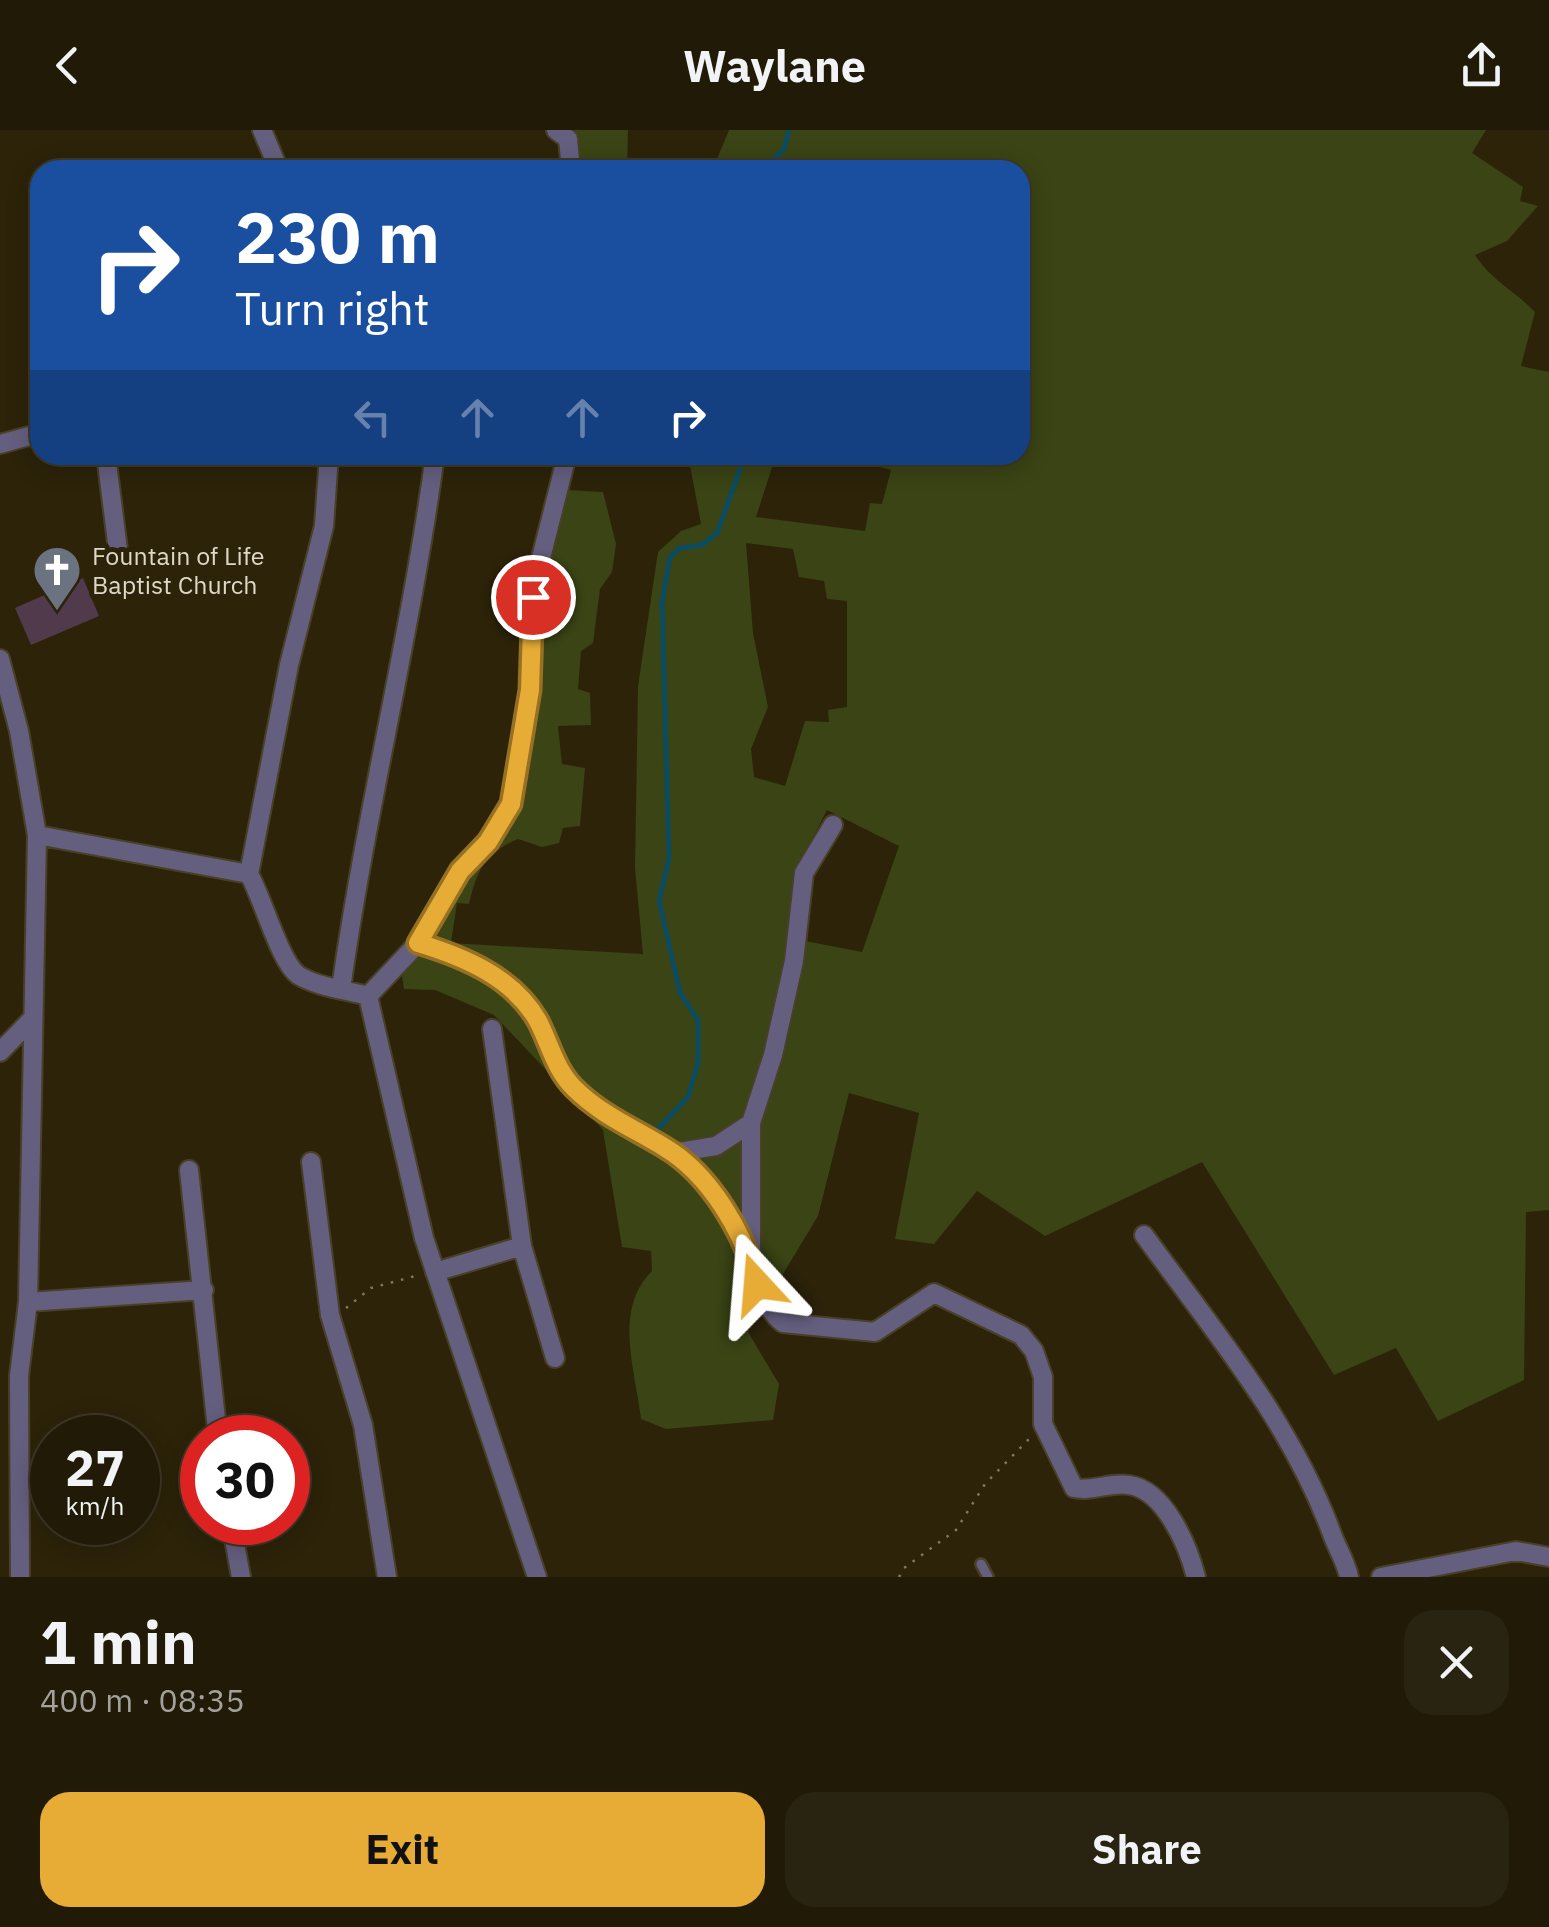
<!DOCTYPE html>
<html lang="en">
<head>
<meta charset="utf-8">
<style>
	:root { --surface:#211a07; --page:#292311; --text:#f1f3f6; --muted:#a2a19b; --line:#3e3828; --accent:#e7ac36 }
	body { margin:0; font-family:"IBM Plex Sans",sans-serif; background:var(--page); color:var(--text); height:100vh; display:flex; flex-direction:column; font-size:38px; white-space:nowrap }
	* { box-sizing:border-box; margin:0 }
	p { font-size:32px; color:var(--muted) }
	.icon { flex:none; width:55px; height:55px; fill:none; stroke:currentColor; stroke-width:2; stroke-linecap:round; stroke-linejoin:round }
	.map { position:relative; height:1447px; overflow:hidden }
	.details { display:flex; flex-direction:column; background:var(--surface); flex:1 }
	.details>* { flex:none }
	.top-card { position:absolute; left:30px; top:30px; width:1000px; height:305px; border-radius:30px; box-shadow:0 5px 25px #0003,0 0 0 2px var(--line); background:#1a4fa0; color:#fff; overflow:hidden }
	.speed { position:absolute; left:30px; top:1285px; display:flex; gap:20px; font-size:50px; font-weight:700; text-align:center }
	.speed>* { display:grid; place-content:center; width:130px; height:130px; border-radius:50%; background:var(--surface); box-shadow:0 5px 25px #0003,0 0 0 2px var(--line); line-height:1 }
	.speed small { font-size:25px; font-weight:400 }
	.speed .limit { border:15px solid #d22; background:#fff; color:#111 }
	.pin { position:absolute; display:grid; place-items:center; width:85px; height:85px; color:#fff; margin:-42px; border:5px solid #fff; border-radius:50%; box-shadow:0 2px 10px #0007 }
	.me { position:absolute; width:110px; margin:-55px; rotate:341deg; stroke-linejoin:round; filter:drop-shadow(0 0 8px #0008) }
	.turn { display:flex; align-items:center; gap:35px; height:210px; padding:0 40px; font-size:45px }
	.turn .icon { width:130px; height:130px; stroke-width:2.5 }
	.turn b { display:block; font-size:70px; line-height:85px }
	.lanes { display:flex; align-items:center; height:95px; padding:0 40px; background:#0003; justify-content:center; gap:50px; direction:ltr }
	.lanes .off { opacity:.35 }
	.round { display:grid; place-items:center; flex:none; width:105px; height:105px; border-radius:30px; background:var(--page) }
	.head { display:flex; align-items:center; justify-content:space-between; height:170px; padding:0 40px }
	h1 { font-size:60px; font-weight:700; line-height:75px }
	.button { display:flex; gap:20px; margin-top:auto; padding:20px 40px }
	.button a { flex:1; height:115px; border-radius:30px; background:var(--accent); color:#111; font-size:40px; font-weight:700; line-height:115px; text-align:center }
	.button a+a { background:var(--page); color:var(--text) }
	header { display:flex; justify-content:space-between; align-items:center; height:130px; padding:0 40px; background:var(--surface); font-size:45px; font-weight:700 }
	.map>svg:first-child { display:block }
	.green { fill:#3a4414; fill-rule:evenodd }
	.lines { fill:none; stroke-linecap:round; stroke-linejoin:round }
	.stream { stroke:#0c4c61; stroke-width:5 }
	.building { fill:#513a4c }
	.service-casing { stroke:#484028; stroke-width:14 }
	.minor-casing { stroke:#484028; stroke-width:22 }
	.path { stroke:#7f7863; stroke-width:2.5; stroke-dasharray:2.5 8; stroke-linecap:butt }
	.service { stroke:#655f7f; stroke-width:9 }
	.minor { stroke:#655f7f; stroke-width:18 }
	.route-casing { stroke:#967023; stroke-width:25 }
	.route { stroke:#e7ac36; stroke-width:18 }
	.labels { text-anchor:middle; stroke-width:10; stroke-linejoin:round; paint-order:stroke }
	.poi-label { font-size:25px; fill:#ded8c9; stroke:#2c2309; text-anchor:start }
</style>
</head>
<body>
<header><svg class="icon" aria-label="back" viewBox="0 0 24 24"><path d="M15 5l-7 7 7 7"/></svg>Waylane<svg class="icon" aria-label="share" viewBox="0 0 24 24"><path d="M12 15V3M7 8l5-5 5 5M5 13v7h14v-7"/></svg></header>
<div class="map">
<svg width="1549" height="1447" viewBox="0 0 1549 1447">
	<rect width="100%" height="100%" fill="#2c2309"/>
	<!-- green -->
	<path class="green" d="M571 0H628L627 40H579Z
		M729 0H1486L1472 23 1523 57 1520 71 1538 76 1507 111 1475 125C1492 151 1514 160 1535 182L1521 236 1549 242V1080L1526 1082 1524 1250 1438 1291 1396 1218 1334 1245 1202 1032 1045 1106 977 1061 934 1114 895 1109 919 983 849 963 818 1086 748 1202 779 1254 773 1290 666 1299 641 1289C635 1238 613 1180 652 1141L651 1121 622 1117 603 1000 494 885 435 860 404 859 402 846 438 797 468 743 517 680 543 529 541 451 573 325 568 360 603 362 616 414 612 442 600 459 593 513 581 521 578 559 590 563 591 595 558 596 562 634 585 638 580 696 563 698 559 713 542 717 518 709C485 723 477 740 469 774L457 773 451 813 643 824 635 738 638 556 658 422 681 401 701 394 688 325H776L756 387 865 401 870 373 882 374 891 340 870 334 872 325H1020V40H685V36L717 29ZM746 413 793 419 799 447 824 451 827 469 847 471V577L828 580 829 592 805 591 785 656 754 647 751 619 768 577 753 503ZM827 680 899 716 862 822 790 808 794 745Z"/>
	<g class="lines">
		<!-- stream -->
		<path class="stream" d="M762 40 784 19 789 0
			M657 1000 688 967 698 933V890L680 863 659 770 669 729 662 472 670 427 680 418 702 415 717 403 745 325"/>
	</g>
	<!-- building -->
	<path class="building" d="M83 448 99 486 31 515 15 478Z"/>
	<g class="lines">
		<!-- service casing -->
		<g class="service-casing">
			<path id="service" d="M981 1434 988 1447"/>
		</g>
		<!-- minor casing -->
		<g class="minor-casing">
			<path id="minor" d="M262 0 279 40
				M556 0 568 9 571 40
				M0 314 40 303
				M106 325 118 420
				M0 529 19 601 37 705 28 1172 19 1246 20 1447
				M37 705 249 744C263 769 280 832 298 845 317 857 346 860 368 866L418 813 460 741 503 692 511 674 530 560 536 448 567 325
				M249 744 289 535 324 396 329 325
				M418 813C465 827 511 846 537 890 550 912 554 937 572 957 600 986 635 997 668 1019 690 1034 708 1059 724 1081 749 1114 755 1172 783 1193L875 1202 934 1163 1021 1205 1034 1221 1043 1247V1294L1074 1358C1092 1362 1110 1352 1129 1355 1165 1360 1188 1416 1196 1447
				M341 859C366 680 411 504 435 325
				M368 866 424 1108 537 1447
				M492 899 522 1116 555 1228
				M0 922 32 889
				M673 1023 716 1016 751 993
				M311 1032 330 1185 363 1295 387 1447
				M189 1040 218 1308
				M1144 1105C1213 1200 1291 1292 1332 1404 1337 1418 1346 1432 1349 1447
				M751 1122V993L773 925 794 831 804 743 833 695
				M435 1142 522 1116
				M28 1172 204 1160
				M231 1392 241 1447
				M1381 1447 1516 1421 1549 1427"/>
		</g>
		<!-- path -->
		<path class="path" d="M346 1178 371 1158 419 1145
			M899 1447 904 1438 956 1400 985 1354 1032 1306"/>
		<!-- service -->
		<use href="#service" class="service"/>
		<!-- minor -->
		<use href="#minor" class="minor"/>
	</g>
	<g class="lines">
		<!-- route casing -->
		<g class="route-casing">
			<path id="route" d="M533 467 530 560 511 674 488 712 460 741 418 813C464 827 513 847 538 891 550 914 555 939 574 958 601 985 633 998 664 1017 710 1044 745 1104 757 1154"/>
		</g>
		<!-- route -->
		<use href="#route" class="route"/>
	</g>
	<!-- icons -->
	<defs>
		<g id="church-pin" transform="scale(2.5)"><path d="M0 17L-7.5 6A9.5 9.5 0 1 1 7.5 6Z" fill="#6b7280" stroke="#2c2309"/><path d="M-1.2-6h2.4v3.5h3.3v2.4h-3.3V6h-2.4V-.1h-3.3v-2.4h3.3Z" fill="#fff"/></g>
	</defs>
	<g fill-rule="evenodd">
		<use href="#church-pin" x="57" y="440"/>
	</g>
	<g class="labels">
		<!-- poi labels -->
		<g class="poi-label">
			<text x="92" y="435">Fountain of Life<tspan x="92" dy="29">Baptist Church</tspan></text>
		</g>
	</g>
</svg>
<div class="speed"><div>27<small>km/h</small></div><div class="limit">30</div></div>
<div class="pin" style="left:533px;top:467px;background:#d93025"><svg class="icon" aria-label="arrive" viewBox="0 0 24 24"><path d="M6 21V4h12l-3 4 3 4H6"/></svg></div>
<svg class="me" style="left:757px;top:1154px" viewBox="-20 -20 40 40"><path d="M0-17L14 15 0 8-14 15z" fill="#e7ac36" stroke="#fff" stroke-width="4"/></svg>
<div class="top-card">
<div class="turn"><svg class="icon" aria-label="right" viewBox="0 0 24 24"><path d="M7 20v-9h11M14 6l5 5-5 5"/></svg><div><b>230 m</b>Turn right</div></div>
<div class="lanes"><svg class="icon off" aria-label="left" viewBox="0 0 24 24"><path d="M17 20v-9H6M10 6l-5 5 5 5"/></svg><svg class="icon off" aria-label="ahead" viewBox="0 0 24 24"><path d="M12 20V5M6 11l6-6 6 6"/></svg><svg class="icon off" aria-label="ahead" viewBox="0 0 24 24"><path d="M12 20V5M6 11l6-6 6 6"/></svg><svg class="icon" aria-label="right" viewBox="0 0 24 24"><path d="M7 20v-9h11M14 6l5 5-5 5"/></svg></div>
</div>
</div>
<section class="details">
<div class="head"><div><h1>1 min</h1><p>400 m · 08:35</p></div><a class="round"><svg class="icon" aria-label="close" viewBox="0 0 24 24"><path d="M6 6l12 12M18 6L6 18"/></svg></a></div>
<div class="button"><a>Exit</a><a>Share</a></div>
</section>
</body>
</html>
